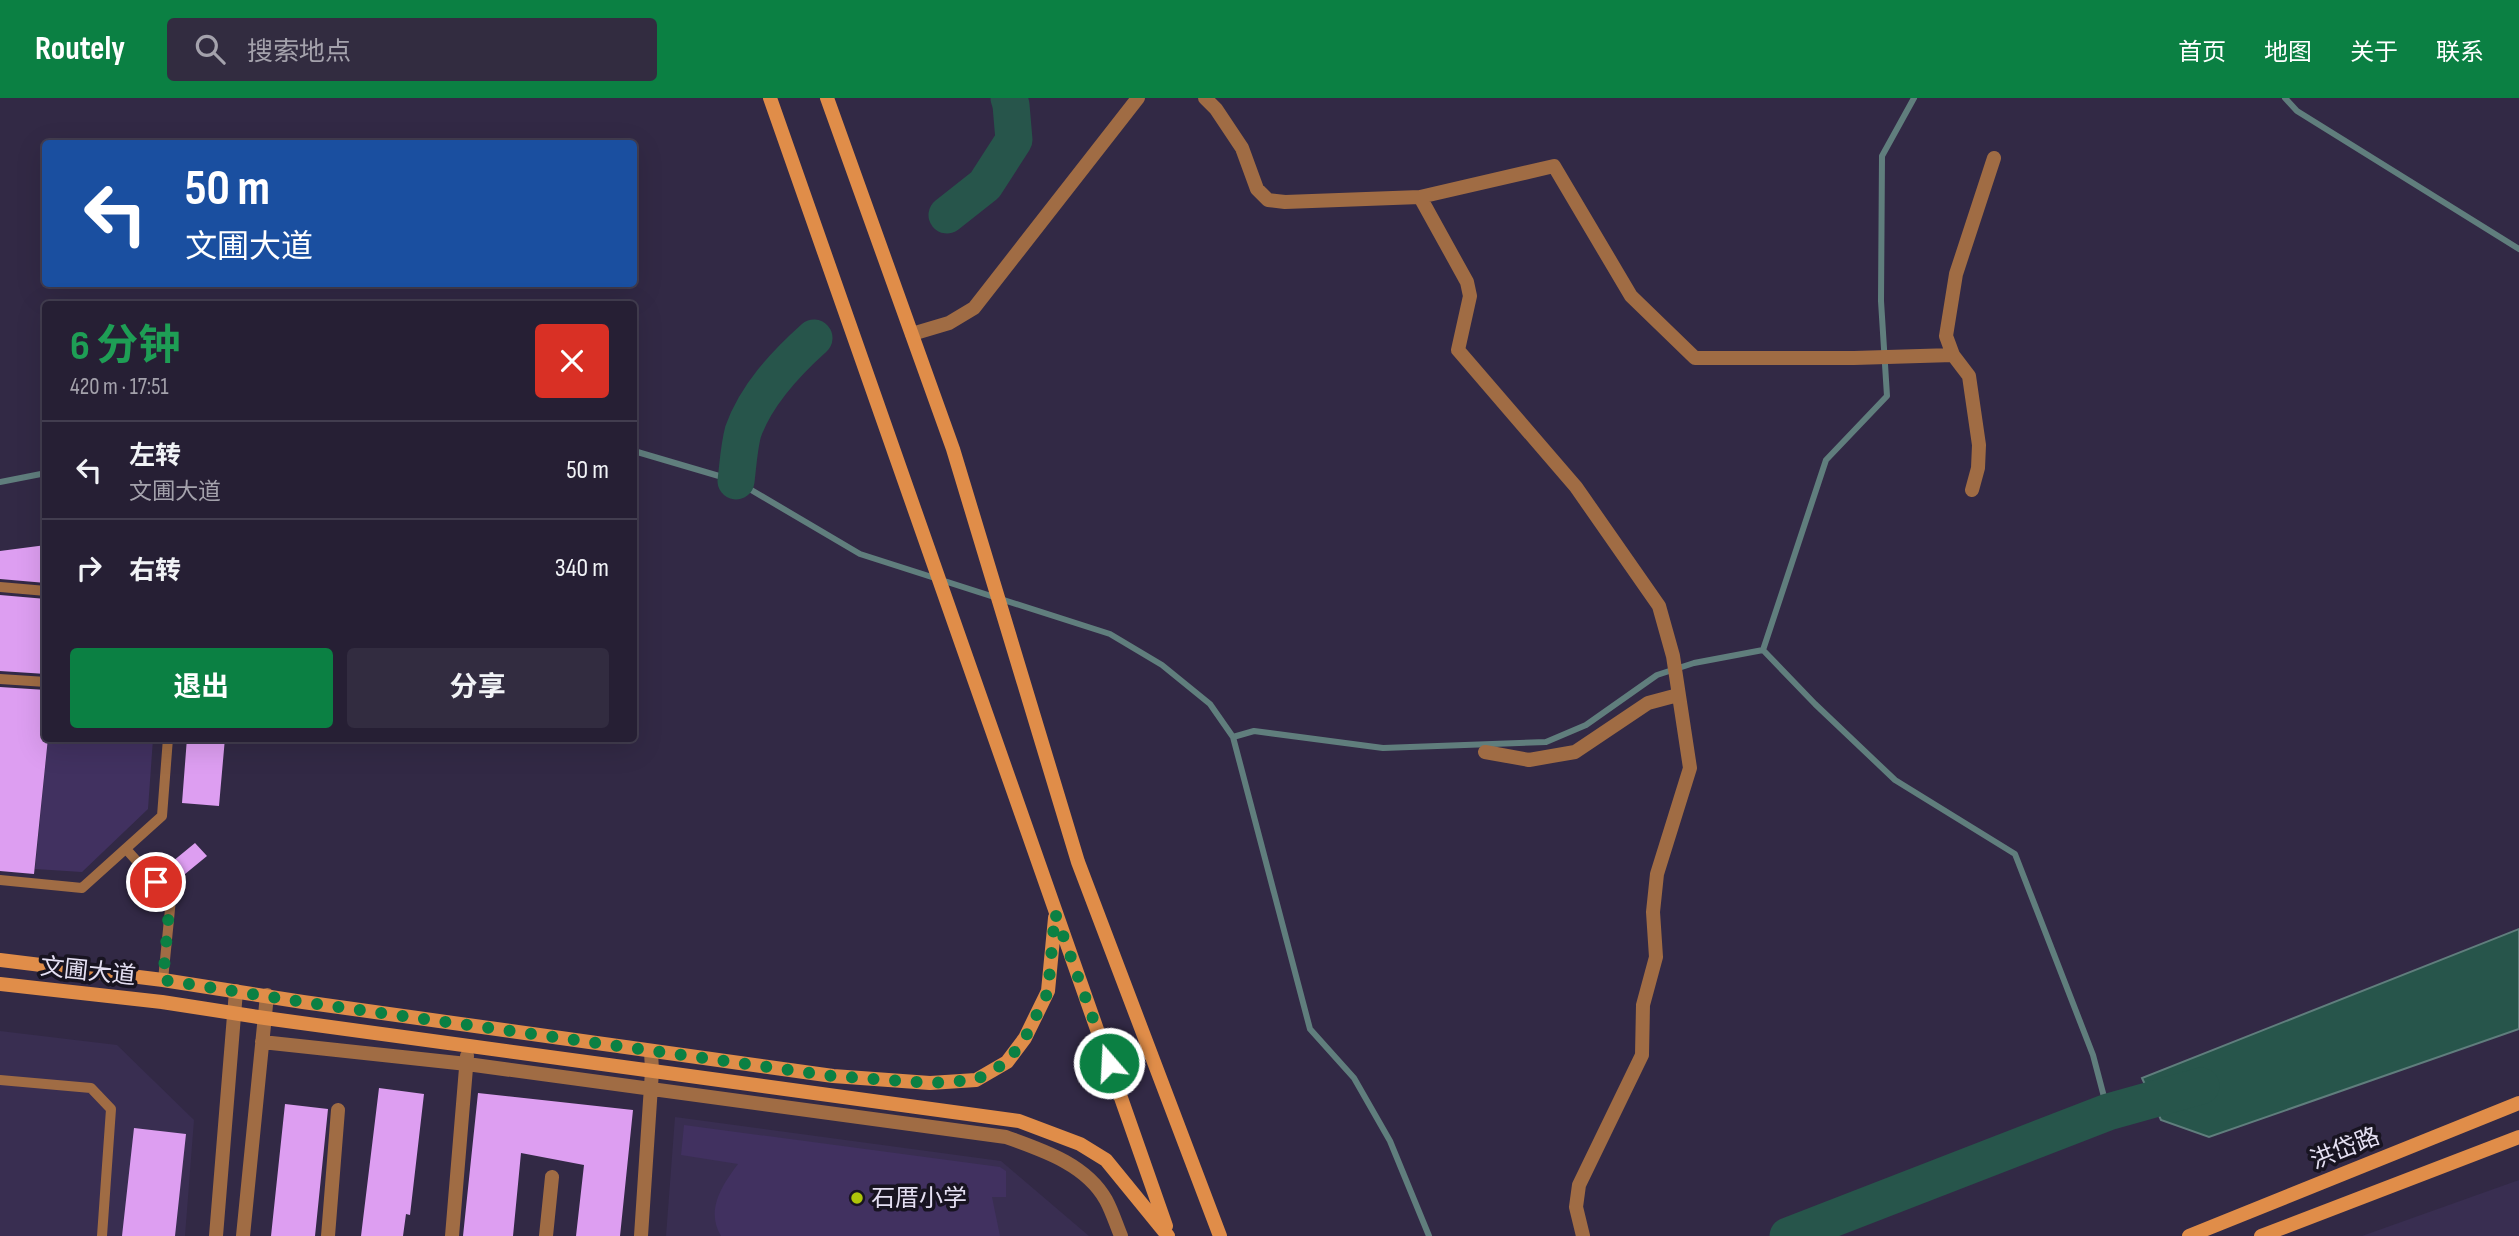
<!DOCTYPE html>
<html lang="zh">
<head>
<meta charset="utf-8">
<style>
	:root { --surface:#261f34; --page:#322c40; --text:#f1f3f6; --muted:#a4a2ac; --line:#423d4f; --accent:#0b8043 }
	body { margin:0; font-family:"Sofia Sans Condensed","Noto Sans SC",sans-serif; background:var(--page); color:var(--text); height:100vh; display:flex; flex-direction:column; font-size:26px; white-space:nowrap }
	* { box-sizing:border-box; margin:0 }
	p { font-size:23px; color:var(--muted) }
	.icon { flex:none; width:38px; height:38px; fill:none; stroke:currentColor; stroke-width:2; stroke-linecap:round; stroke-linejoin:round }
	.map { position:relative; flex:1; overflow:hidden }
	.panel { position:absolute; left:42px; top:203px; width:595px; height:441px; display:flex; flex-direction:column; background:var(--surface); border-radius:7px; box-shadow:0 7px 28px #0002,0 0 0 2px var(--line) }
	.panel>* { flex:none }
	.guide { position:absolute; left:42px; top:42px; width:595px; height:147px; border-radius:7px; box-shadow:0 7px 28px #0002,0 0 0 2px var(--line); background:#1a4fa0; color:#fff; overflow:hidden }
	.pin { position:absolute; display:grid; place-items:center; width:60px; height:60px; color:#fff; margin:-30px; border:4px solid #fff; border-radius:50%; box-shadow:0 2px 7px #0007 }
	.me { position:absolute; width:77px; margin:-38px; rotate:341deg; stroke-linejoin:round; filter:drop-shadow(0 0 5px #0008) }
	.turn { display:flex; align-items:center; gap:24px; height:147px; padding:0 28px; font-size:32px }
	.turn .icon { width:91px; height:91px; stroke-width:2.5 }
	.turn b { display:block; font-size:49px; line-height:60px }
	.round { display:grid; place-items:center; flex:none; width:74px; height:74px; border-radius:7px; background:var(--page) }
	.headline { display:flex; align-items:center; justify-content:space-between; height:119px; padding:0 28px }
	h1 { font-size:42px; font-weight:700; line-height:52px; color:#1e9e55 }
	.primary-button { display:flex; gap:14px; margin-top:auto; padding:14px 28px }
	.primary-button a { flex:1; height:80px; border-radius:7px; background:var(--accent); color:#fff; font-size:28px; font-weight:700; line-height:80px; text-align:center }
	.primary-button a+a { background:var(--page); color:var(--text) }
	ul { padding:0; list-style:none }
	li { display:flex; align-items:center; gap:21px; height:98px; padding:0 28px; border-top:2px solid var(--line) }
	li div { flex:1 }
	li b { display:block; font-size:26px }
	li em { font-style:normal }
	header { display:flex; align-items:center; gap:42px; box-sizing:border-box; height:98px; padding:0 35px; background:var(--accent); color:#fff }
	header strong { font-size:33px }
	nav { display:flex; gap:38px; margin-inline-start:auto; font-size:24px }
	.search { width:490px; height:63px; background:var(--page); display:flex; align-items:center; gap:18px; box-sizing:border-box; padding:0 24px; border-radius:7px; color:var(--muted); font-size:26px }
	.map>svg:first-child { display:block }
	.built { fill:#392e51 }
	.green { fill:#413160 }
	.water { fill:#27554b; stroke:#607e7d; stroke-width:2 }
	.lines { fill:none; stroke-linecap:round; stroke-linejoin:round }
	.stream { stroke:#607e7d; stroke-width:6 }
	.river { stroke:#27554b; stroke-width:37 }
	.building { fill:#dd9ef1 }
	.lane { stroke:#a06c44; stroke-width:10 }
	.street { stroke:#a06c44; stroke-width:14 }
	.secondary { stroke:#e08d49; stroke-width:14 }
	.route { stroke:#0b8043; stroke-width:12; stroke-dasharray:0 21.6 }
	.poi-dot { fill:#aec509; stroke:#181421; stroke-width:2.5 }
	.labels { text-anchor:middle; stroke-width:7; stroke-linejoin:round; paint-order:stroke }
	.street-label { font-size:24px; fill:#e4dff2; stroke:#181421 }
	.poi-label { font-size:24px; fill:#e4dff2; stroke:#181421; text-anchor:start }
</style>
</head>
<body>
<header>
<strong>Routely</strong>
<div class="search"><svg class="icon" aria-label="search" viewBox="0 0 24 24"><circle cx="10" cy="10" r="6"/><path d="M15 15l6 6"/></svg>搜索地点</div>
<nav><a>首页</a><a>地图</a><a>关于</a><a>联系</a></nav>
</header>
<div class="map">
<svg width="2519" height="1138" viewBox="0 0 2519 1138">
	<rect width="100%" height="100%" fill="#322945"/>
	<!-- built -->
	<path class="built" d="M0 933 117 947 194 1022 185 1138H0Z
		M675 1019 1001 1063 1089 1138H666Z
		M2519 1082V1138H2362Z"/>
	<!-- green -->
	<path class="green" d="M48 641H153L148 711 82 774 35 771Z
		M684 1027 1000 1069 1006 1073V1099H992L1000 1138H721C705 1112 723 1086 738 1066L681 1057Z"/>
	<!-- water -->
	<path class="water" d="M2519 831V931L2209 1039 2161 1022 2142 980Z"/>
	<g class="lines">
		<!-- stream -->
		<path class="stream" d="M2285 0 2297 13 2519 151
			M634 353 736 383 860 456 1110 536 1162 567 1210 606 1233 639 1310 931 1354 980 1390 1043 1429 1138
			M0 384 46 375
			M1763 552 1815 606 1895 682 2015 756 2093 957 2108 1014
			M1233 639 1254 633 1383 650 1546 644 1586 627 1657 577 1694 565 1763 552 1826 362 1887 298 1881 203 1882 58 1914 0"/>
		<!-- river -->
		<path class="river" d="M947 117 985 87 1014 42 1011 7 1009 0
			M736 383C738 367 739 349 743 334 756 297 785 266 814 240
			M1788 1138 2108 1014 2201 988"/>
	</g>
	<!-- building -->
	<path class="building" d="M46 447V485L0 481V453Z
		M0 497 46 501V576L0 573Z
		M0 589 46 592V640H48L34 776 0 773Z
		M187 640H225L219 708 182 705Z
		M195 745 207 758 179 781 167 768Z
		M379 990 424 996 410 1117 406 1116 403 1138H361Z
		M478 995 633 1012 620 1138H576L584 1067 521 1055 513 1138H463Z
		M285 1006 328 1011 315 1138H271Z
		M134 1030 186 1036 175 1138H122Z"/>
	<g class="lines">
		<!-- lane -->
		<path class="lane" d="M0 489 46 493
			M0 581 46 584
			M126 751 171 801 163 882
			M0 782 82 790 162 718 168 640
			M0 982 91 990 111 1011 102 1138"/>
		<!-- street -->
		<path class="street" d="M1205 0 1216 11 1242 50 1257 91 1268 102 1285 104 1420 99 1554 68 1631 198 1695 260H1854L1953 257
			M1420 99 1467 184 1470 198 1458 252 1576 389 1659 508 1673 558 1690 670 1657 776 1653 814 1656 859 1643 907 1642 957 1579 1087 1576 1109 1583 1138
			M912 236 949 225 974 210 1138 0
			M1972 392 1978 370 1979 347 1969 278 1953 257 1946 238 1956 176 1994 60
			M1485 654 1529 662 1575 654 1648 605 1678 597
			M262 944 467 966 1006 1039C1042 1052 1086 1066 1106 1102 1112 1113 1116 1126 1121 1138
			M216 1138 236 893
			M243 1138 267 897
			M328 1138 338 1012
			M452 1138 467 958
			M546 1138 552 1079
			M641 1138 652 973 651 953"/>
		<!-- secondary -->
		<path class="secondary" d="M770 0 1166 1128
			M827 0 953 351 1078 764 1220 1138
			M0 862 163 882 303 904 833 978 930 985 976 982 1007 964 1025 940 1048 893 1055 820
			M0 886 162 904 265 920 1019 1023 1080 1046 1106 1062 1168 1138
			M2189 1138 2519 1005
			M2261 1138 2519 1039"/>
	</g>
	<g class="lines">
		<!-- route -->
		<path class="route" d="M156 784 170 801 163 882 303 904 833 978 930 985 976 982 1007 964 1025 940 1048 894 1055 815 1109 965"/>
	</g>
	<!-- markers -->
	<circle class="poi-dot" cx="857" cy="1100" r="7"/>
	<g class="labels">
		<!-- street labels -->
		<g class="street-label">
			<text transform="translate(88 873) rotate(6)" y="8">文圃大道</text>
			<text transform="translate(2345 1050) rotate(-22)" y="8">洪岱路</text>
		</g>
		<!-- poi labels -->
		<g class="poi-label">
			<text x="871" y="1108">石厝小学</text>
		</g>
	</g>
</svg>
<div class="pin" style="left:156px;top:784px;background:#d93025"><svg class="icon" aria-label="arrive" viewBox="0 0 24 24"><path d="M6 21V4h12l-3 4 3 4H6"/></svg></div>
<svg class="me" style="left:1109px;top:965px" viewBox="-20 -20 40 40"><circle r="17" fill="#0b8043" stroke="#fff" stroke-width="3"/><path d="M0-11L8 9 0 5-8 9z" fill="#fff"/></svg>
<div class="guide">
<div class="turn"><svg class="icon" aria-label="left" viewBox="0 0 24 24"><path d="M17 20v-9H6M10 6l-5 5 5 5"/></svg><div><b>50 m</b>文圃大道</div></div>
</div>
<section class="panel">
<div class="headline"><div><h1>6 分钟</h1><p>420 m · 17:51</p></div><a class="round" style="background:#d93025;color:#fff"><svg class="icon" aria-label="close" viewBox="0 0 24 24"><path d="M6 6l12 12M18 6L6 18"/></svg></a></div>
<ul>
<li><svg class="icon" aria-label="left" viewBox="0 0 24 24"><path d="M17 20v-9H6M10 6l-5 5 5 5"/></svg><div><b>左转</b><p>文圃大道</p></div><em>50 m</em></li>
<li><svg class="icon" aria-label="right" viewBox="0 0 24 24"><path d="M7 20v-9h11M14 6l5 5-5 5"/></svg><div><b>右转</b></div><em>340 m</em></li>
</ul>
<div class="primary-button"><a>退出</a><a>分享</a></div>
</section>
</div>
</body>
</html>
